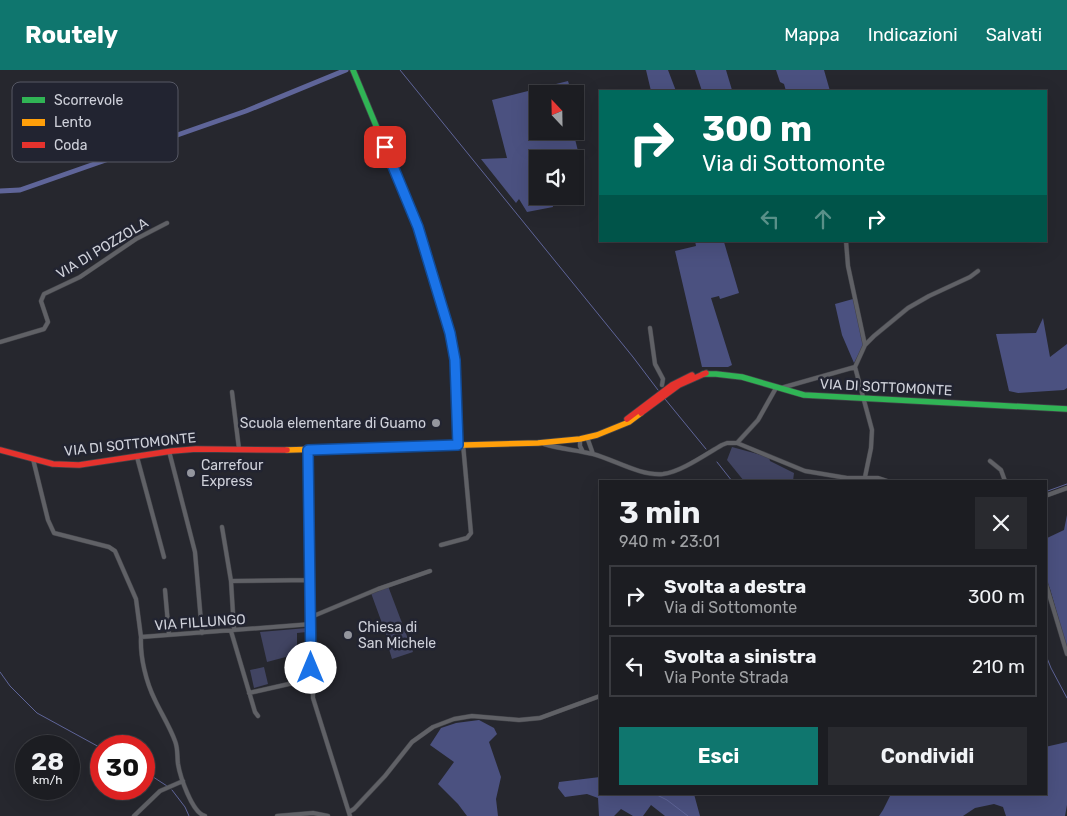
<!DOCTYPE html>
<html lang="it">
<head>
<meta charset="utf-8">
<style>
	:root { --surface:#1c1d22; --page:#292a2f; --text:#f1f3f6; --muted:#a0a2a5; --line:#3a3b40; --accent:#0f766e }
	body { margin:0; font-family:Rubik,sans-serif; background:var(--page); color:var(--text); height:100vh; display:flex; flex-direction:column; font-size:19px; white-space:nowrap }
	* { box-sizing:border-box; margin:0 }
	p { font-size:16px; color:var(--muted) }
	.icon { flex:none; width:28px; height:28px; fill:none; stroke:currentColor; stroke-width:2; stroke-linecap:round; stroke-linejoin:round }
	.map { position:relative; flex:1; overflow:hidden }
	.details { position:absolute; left:599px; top:410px; width:448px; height:315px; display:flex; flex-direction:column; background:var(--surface); border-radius:0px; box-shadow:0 5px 20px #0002,0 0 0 1px var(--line) }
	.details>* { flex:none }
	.top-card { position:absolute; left:599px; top:20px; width:448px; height:152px; border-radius:0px; box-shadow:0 5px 20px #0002,0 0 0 1px var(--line); background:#00695c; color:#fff; overflow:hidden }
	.needle { width:32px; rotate:338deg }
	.controls { position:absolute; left:529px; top:15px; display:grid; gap:10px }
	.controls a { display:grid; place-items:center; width:55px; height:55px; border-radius:0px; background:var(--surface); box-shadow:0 5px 20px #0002,0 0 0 1px var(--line); font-size:25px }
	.speed { position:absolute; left:15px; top:665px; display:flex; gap:10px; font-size:25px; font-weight:700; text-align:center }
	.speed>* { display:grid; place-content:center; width:65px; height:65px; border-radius:50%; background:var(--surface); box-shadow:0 5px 20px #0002,0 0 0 1px var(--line); line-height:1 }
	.speed small { font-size:12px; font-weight:400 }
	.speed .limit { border:8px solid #d22; background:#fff; color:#111 }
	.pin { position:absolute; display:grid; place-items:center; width:42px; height:42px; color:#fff; margin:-21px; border-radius:10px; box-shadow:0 2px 8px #0006 }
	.me { position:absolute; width:55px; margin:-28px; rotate:0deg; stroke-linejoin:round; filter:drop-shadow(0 0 4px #0008) }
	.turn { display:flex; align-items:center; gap:18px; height:105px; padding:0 20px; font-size:22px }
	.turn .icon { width:65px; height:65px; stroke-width:2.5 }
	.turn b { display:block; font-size:35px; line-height:42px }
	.lanes { display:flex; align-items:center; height:48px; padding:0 20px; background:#0003; justify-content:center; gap:25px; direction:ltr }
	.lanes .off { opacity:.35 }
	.round { display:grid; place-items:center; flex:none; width:52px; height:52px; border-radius:0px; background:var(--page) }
	.summary { display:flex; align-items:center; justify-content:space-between; height:85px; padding:0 20px }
	h1 { font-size:30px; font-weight:700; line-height:38px }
	.primary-button { display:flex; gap:10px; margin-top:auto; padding:10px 20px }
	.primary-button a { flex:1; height:58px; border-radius:0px; background:var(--accent); color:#fff; font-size:20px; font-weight:700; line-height:58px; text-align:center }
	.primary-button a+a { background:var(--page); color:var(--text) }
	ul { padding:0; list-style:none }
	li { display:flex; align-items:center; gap:15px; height:62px; margin:0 10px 8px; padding:0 10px; border:2px solid var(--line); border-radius:0px }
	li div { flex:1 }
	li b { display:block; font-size:19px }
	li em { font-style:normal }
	header { display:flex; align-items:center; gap:30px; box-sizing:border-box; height:70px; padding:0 25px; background:var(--accent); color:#fff }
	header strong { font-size:24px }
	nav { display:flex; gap:28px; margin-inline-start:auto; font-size:18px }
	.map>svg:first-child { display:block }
	.green { fill:#414462 }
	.forest { fill:#4b5180 }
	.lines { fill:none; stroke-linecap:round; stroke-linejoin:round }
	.stream { stroke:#5f6599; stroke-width:1 }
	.canal { stroke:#5f6599; stroke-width:5 }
	.street-casing { stroke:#424349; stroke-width:5 }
	.fast-casing { stroke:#424349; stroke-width:7 }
	.slow-casing { stroke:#424349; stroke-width:7 }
	.jam-casing { stroke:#424349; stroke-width:7 }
	.street { stroke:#606166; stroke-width:4 }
	.fast { stroke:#30b455; stroke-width:5.5 }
	.slow { stroke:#ff9f0a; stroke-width:5.5 }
	.jam { stroke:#e5322d; stroke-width:5.5 }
	.route-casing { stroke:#114b97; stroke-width:12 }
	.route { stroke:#1a73e8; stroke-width:9 }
	.poi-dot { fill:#94969e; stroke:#222431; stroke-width:2 }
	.labels { text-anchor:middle; stroke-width:5; stroke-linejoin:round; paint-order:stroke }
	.street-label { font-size:14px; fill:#cfd1da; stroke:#222431 }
	.poi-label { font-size:14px; fill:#cfd1da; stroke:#222431; text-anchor:start }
	.key { fill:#222431; stroke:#565864; stroke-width:1 }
	.key-label { font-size:14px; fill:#cfd1da }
</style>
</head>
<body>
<header>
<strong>Routely</strong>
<nav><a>Mappa</a><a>Indicazioni</a><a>Salvati</a></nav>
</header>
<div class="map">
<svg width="1067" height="746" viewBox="0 0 1067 746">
	<rect width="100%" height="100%" fill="#26272e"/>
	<!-- green -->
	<path class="green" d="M732 377 769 387 770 391 794 403 793 411H744L727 390Z
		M388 516 413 582 392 589 389 579 391 578 371 523Z
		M307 558V562L297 563V584L267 592 260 562Z
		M264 597 268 614 254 618 250 600Z"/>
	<!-- forest -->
	<path class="forest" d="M646 0H668L676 21H651Z
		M695 0H726L732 20 736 21H702Z
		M776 0H824L830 21H786L784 14 780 12Z
		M568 11 572 24H538V61H573L578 81 542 85 543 89H538V126H551L553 137 527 142 519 129 516 133 481 89 507 88 492 30Z
		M695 171 724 172 739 223 720 229 719 226 711 228 732 295 728 297H702L675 181 696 176Z
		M853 229 865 273 854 293 842 265 835 234Z
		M1043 248 1050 287 1067 274V318L1064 320 1018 323 1009 321 996 264 1036 263Z
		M1067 445V579L1050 519 1045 507V469L1064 460Z
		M479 650 494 658 497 664 489 672 501 707 496 729 498 746H467L458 734 438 714 454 692 430 675 441 658 456 653Z
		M1067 672V735L1065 746H1006L1003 737 994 734 975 738 963 746H879L883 740 891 724H1045V677Z
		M600 707V724H694L700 746H665L651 735 643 746H633L621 739 614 746H599L598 728 587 724 565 727 558 718 559 712Z"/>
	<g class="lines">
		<!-- stream -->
		<path class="stream" d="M400 0 633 287 658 320
			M665 329 706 379
			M717 392 732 411
			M1045 422 1067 414
			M1045 583 1051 598 1067 628
			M0 602 10 616 37 643 101 678
			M144 701 167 716
			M172 720 185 737 189 746
			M655 724 667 730 688 746"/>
		<!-- canal -->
		<path class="canal" d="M0 121 20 120 246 41 346 0"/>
		<!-- street casing -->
		<g class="street-casing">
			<path id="street" d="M846 171 848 196 865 275
				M650 258 655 294 663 309 662 315
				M0 272 44 259 48 252 41 231 44 224 80 207 136 169 167 153
				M781 318 855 297
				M232 322 239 379
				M587 367 593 384
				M580 369V376L583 382
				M737 373 758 350 776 318
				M544 374C560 379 577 380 593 384 615 390 640 406 663 404 681 402 706 384 722 375L727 373H737L805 401 847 408H878L887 411
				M308 380 313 628 350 746
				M169 381 195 482 202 563
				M137 387 164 487
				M33 389 48 450 54 463 109 477 115 481 136 529 141 567 312 554
				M990 391 1001 400 1005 411
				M865 407 871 378 872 360 855 297 865 275 874 266 908 238 929 226 970 207 978 201
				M1045 426 1067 418
				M222 457 231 511 234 560
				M441 475 467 468 471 463 463 374
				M231 511 310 510
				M1045 511 1067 584
				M165 520 169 565
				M311 547 378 519 430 501
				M231 561 255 642 258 646
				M141 567C140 587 146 612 155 630 161 643 170 657 175 671 178 678 177 686 178 694 180 706 192 743 205 746
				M249 623 311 609
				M349 742 354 739 385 706 412 672 433 657 454 649 472 646 519 650 540 648 600 626
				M134 746 160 721 183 711
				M277 746 313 743 328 746"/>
		</g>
		<!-- fast casing -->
		<g class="fast-casing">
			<path id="fast" d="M353 0 418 157 450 263 455 290 458 375
				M703 304H716L742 307 804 325 1067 339"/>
		</g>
		<!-- slow casing -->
		<g class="slow-casing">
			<path id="slow" d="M287 380 538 373 580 369 597 365 629 352 641 343"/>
		</g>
		<!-- jam casing -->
		<g class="jam-casing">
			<path id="jam" d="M641 343 679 315 706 303
				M627 349 672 315 692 305
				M0 380 53 394 79 395 172 381 196 379 287 380"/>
		</g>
		<!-- street -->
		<use href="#street" class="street"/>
		<!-- fast -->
		<use href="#fast" class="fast"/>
		<!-- slow -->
		<use href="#slow" class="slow"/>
		<!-- jam -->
		<use href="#jam" class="jam"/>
	</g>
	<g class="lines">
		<!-- route casing -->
		<g class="route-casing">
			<path id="route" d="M311 598 308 380 458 375 455 290 450 263 418 157 385 77"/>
		</g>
		<!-- route -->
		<use href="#route" class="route"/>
	</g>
	<!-- markers -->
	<g class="poi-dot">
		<circle cx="436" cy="353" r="5"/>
		<circle cx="191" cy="403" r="5"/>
		<circle cx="348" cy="565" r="5"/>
	</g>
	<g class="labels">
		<!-- street labels -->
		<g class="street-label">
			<text transform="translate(102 178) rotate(-31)" y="5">VIA DI POZZOLA</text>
			<text transform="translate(886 317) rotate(3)" y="5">VIA DI SOTTOMONTE</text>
			<text transform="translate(130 374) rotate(-6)" y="5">VIA DI SOTTOMONTE</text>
			<text transform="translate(200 552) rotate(-4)" y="5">VIA FILLUNGO</text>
		</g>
		<!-- poi labels -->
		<g class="poi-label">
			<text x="426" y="358" text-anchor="end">Scuola elementare di Guamo</text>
			<text x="201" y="400">Carrefour<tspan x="201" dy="16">Express</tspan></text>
			<text x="358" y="562">Chiesa di<tspan x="358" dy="16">San Michele</tspan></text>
		</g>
	</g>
	<!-- legend -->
	<rect x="12" y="12" width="166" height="80" rx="8" class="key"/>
	<rect x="22" y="27" width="23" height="6" fill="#30b455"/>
	<rect x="22" y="49" width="23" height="7" fill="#ff9f0a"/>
	<rect x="22" y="72" width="23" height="6" fill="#e5322d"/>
	<g class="key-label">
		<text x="54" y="35">Scorrevole</text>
		<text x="54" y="57">Lento</text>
		<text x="54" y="80">Coda</text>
	</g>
</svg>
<div class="controls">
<a><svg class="needle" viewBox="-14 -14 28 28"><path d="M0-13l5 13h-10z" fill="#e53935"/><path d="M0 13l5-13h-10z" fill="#a0a2a5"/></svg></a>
<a><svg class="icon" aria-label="sound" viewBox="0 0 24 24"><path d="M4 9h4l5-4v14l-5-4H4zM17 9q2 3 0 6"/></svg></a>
</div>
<div class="speed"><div>28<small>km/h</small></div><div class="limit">30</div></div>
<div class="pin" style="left:385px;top:77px;background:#d93025"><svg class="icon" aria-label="arrive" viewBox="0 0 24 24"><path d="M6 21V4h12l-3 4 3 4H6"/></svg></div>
<svg class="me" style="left:311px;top:598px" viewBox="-20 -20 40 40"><circle r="19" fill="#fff"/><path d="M0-13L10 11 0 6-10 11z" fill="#1a73e8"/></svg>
<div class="top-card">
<div class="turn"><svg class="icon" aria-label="right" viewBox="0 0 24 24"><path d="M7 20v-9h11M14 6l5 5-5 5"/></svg><div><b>300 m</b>Via di Sottomonte</div></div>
<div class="lanes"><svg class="icon off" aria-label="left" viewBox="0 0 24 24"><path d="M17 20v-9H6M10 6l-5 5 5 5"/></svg><svg class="icon off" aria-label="ahead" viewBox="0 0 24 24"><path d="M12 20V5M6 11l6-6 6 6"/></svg><svg class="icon" aria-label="right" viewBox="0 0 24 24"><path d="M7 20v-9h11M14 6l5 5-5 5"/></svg></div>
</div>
<section class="details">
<div class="summary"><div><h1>3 min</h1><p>940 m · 23:01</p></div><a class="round"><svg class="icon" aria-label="close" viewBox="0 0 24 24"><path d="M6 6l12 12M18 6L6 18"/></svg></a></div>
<ul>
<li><svg class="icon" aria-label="right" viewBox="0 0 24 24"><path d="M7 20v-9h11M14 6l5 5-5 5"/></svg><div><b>Svolta a destra</b><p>Via di Sottomonte</p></div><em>300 m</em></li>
<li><svg class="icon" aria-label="left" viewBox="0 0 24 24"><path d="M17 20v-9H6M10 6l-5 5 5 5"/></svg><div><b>Svolta a sinistra</b><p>Via Ponte Strada</p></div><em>210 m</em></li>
</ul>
<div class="primary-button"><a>Esci</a><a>Condividi</a></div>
</section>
</div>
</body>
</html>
